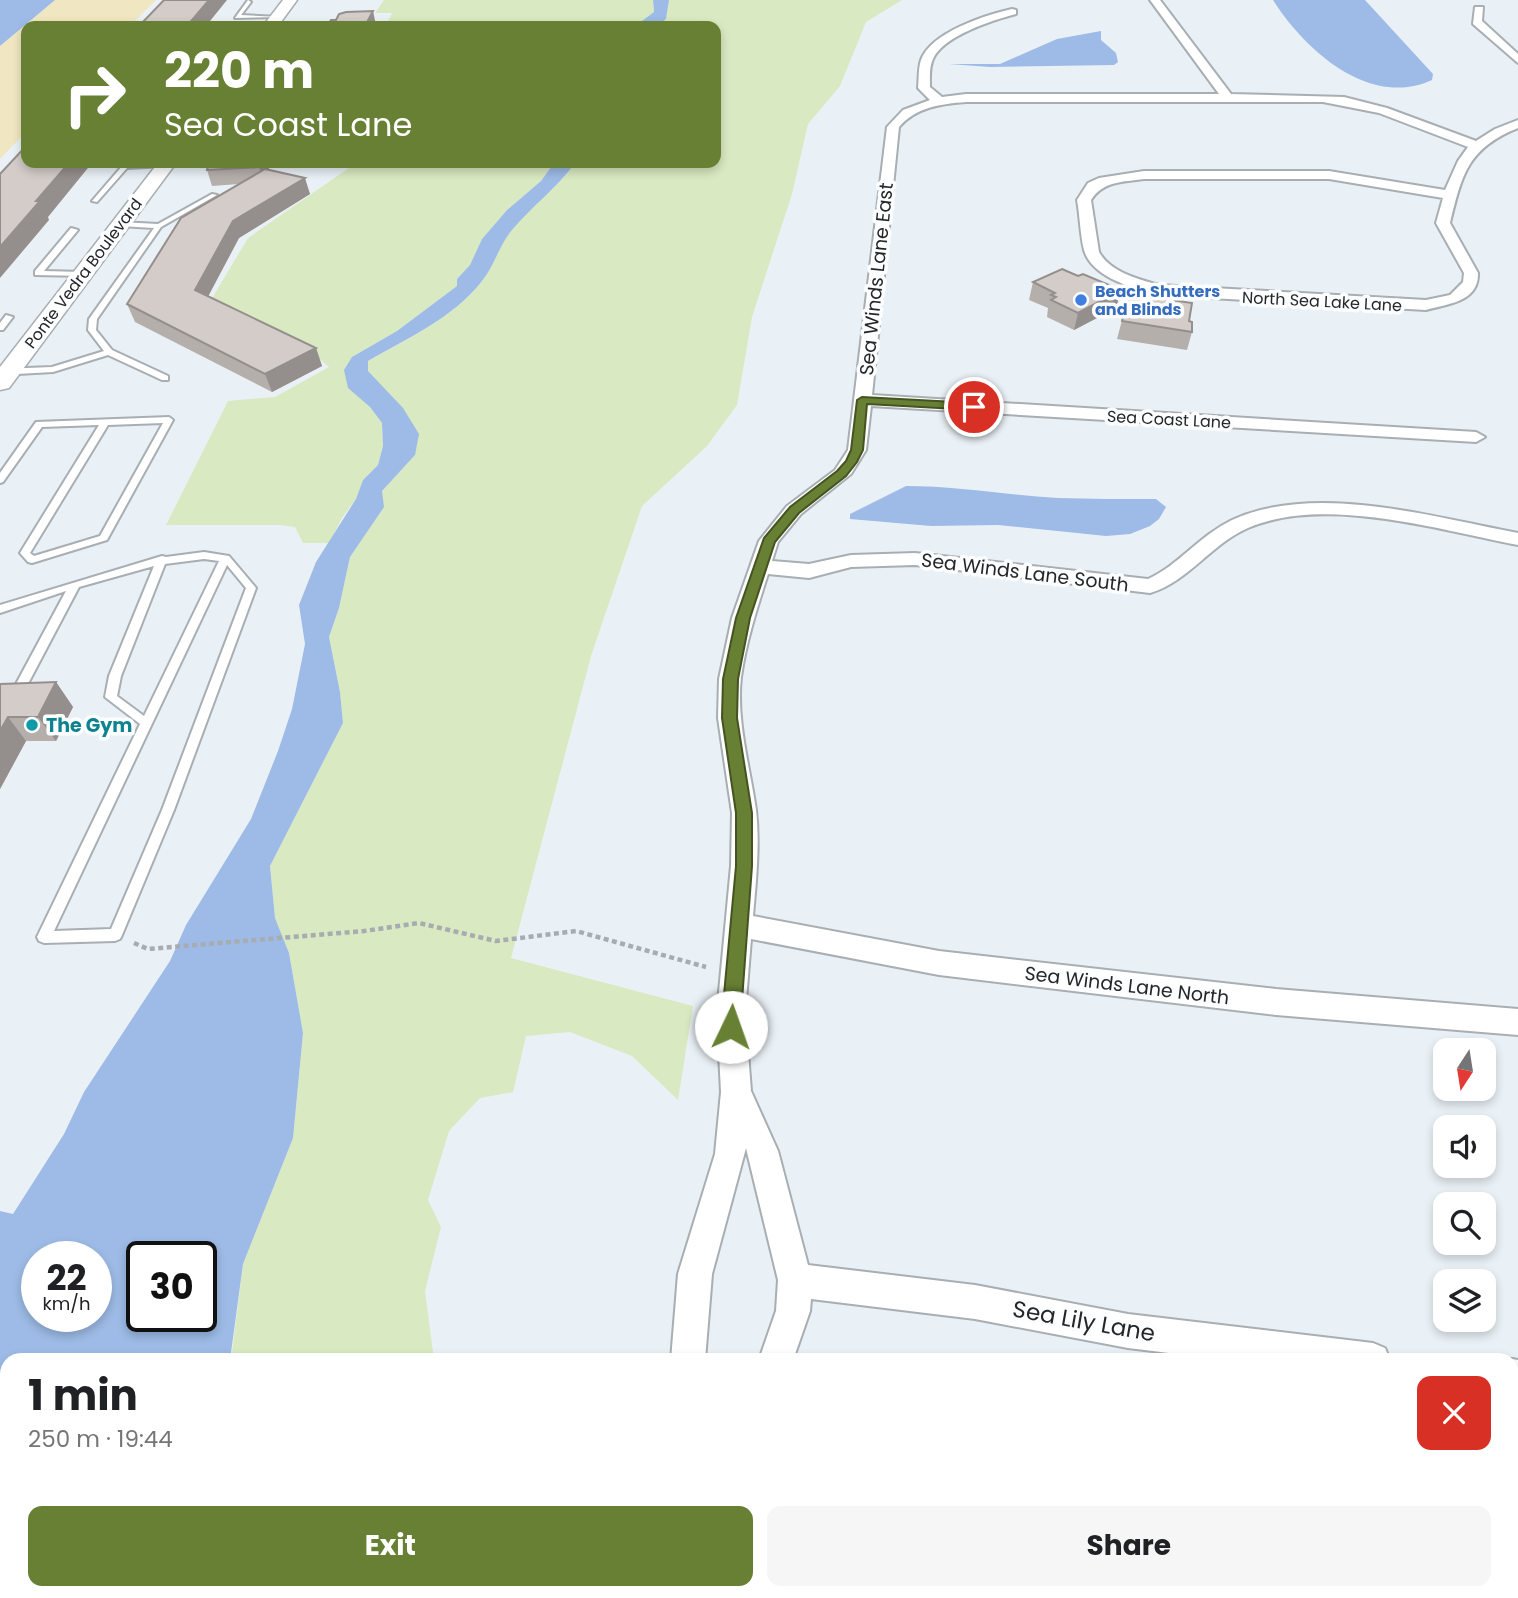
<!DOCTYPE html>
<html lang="en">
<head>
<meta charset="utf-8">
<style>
	:root { --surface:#fff; --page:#f6f6f6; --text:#202124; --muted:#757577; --accent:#688033 }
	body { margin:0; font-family:Poppins,sans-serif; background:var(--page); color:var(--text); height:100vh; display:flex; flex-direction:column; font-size:26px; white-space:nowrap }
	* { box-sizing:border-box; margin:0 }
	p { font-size:23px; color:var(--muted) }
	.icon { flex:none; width:38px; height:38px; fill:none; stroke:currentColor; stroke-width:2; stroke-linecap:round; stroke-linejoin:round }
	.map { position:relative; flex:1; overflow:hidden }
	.sheet { position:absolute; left:0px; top:1353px; width:1519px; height:247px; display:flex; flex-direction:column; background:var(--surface); border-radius:21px 21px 0 0; box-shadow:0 4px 10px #0003 }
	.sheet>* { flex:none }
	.guide { position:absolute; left:21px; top:21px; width:700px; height:147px; border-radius:14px; box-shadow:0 4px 10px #0003; background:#688033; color:#fff; overflow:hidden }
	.needle { width:46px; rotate:192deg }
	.buttons { position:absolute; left:1433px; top:1038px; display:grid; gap:14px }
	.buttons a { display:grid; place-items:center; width:63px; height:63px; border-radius:14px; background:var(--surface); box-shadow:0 4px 10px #0003; font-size:35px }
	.speed { position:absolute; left:21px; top:1241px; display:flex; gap:14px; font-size:35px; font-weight:700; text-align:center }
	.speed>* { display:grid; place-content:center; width:91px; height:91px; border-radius:50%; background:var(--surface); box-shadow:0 4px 10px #0003; line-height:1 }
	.speed small { font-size:18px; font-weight:400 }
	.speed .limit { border:4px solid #111; border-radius:10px; background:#fff; color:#111 }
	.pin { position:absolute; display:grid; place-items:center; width:60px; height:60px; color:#fff; margin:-30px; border:4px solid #fff; border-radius:50%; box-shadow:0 2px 7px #0007 }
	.me { position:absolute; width:77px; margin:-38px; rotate:3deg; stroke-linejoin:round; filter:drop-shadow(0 0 5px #0008) }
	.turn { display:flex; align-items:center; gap:24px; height:147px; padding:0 28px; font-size:32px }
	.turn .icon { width:91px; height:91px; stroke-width:2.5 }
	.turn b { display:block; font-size:49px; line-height:60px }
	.round { display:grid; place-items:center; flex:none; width:74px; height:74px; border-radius:14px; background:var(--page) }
	.overview { display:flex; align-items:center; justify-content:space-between; height:119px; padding:0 28px }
	h1 { font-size:42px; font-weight:700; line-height:52px }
	.cta { display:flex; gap:14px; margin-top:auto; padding:14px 28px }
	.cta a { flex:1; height:80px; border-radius:14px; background:var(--accent); color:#fff; font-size:28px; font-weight:700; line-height:80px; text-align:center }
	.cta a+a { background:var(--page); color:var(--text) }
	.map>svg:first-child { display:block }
	.green { fill:#d9e9c1 }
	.sand { fill:#f0e6c1 }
	.water { fill:#9dbbe6; fill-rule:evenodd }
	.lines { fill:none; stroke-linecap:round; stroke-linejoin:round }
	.lane-casing { stroke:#a8aeb2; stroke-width:4 }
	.street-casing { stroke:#a8aeb2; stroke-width:4 }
	.secondary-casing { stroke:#a8aeb2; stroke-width:3 }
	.path-far1 { stroke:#a7acb0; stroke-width:2; stroke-dasharray:2.5 2; stroke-linecap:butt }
	.path { stroke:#a7acb0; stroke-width:4.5; stroke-dasharray:5 3.5; stroke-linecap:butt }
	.lane { fill:#fff; fill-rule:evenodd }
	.street { fill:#fff; fill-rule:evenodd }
	.secondary { fill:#fff; fill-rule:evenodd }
	.wall { fill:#b5afac }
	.shaded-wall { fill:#948f8c }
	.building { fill:#d3ccc8; stroke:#948f8c; stroke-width:2 }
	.route { fill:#688033; stroke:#445321; stroke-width:2 }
	.shop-dot { fill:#3f7fe0; stroke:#fcfdfe; stroke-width:2.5 }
	.culture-dot { fill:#0f9aa8; stroke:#fcfdfe; stroke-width:2.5 }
	.labels { text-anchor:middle; stroke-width:7; stroke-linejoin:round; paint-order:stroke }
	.far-street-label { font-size:16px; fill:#242628; stroke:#fcfdfe }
	.far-shop-label { font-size:16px; font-weight:bold; fill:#366cbe; stroke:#fcfdfe; text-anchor:start }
	.street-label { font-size:19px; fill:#242628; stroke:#fcfdfe }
	.culture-label { font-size:19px; font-weight:bold; fill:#0d838f; stroke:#fcfdfe; text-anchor:start }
	.near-street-label { font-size:23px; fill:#242628; stroke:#fcfdfe }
</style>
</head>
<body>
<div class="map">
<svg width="1518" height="1598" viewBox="0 0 1518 1598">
	<rect width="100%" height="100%" fill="#eaf1f6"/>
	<!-- green -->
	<path class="green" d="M384 0H653L654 12 635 26H401L402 23H387L392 13H375Z
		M669 0H902L866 22 840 86 808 124 792 194 752 317 737 405 707 446 642 506 591 656 511 958 693 1006 678 1100 632 1056 570 1032 526 1036 513 1092 480 1098 449 1131 428 1200 441 1227 425 1291 434 1360H231L243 1264 293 1138 303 1033 289 953 275 918 270 866 343 723 340 692 329 637 339 608 350 557 383 507 382 491 415 455 368 371V361C409 338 453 318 482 281 495 265 499 245 512 229 532 206 557 188 575 163H716V26H657L666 19Z
		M356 163H554L541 181 507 210 482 239 470 265 457 279V286L397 331 352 357 349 388 370 407 382 423 383 446 378 465 363 480 356 499 342 518 329 543H303L295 527 280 525H166L228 401 275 397 329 367 311 351 211 300 248 238Z"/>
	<!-- sand -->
	<path class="sand" d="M55 0H156L130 26H26V132L0 159V46Z"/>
	<!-- water -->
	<path class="water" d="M0 0H55L0 46Z
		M653 0H669L666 19 657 26H635L654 12Z
		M1273 0H1365L1433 74 1432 80C1369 109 1304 49 1273 0Z
		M1101 31V40L1116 53 1118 62 1114 65 990 67 949 64H1000L1057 39Z
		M554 163H575C557 188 532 206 512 230 499 245 495 265 482 281 452 319 409 337 368 361V371L403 408 419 434 415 455 382 491 384 507 350 557 339 608 329 637 340 692 343 723 270 866 275 918 289 953 303 1033 293 1138 243 1264 230 1360H7V1539L0 1538V1211L13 1214 64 1134 84 1092 170 961 186 925 251 819 278 751 292 709 305 644 299 605 316 562 356 499 363 480 378 465 383 446 382 423 370 407 348 388 344 370 352 357 397 331 457 286V279L470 265 482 239 507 210 541 181ZM96 1256V1316H37V1256ZM201 1256V1316H142V1256Z
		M906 486C957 486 1007 495 1058 498 1090 499 1123 499 1156 499L1166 507 1159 519 1150 526 1130 534 1106 536 998 525 931 526 850 519V514Z"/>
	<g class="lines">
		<!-- lane casing -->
		<g class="lane-casing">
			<path id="lane" d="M248 0 251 2 241 15 280 17 235 18Z
				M152 163 169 164 166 166 127 168 97 202 92 201 123 165Z
				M212 194 217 195 161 227 97 319 96 330 112 350 168 376V380H162L108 355 53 372 0 375V369L52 367 104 351 88 330 89 319 154 228 120 226 116 224 120 222 158 224Z
				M71 228 78 230 44 271 83 272 87 274 86 276 35 275V271Z
				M6 315 13 317 3 330H0V323Z
				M169 417 173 420 107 540 32 563 28 562 20 553 99 425 42 427 3 482 0 483V473L36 422ZM163 423 100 536 34 556 30 553 108 425Z
				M204 552 229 556 256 588 174 810 122 935 120 939 115 941 44 943 39 941 37 937 140 724 105 697 109 676 154 566 79 587 21 697 15 701 9 697 66 591 0 613V605L162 556 166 557ZM204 559 219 561 144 716 117 696 121 676 165 564ZM227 565 246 588 162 810 111 929 54 931Z"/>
		</g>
		<!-- street casing -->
		<g class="street-casing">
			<path id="street" d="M1150 0H1160L1231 94 1344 97 1387 108 1476 141 1495 129 1518 120V128C1468 148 1462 174 1450 223L1478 273C1479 302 1448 304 1426 310L1158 295C1134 288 1092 278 1084 250 1080 234 1080 216 1077 200L1088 183 1099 178 1144 171H1329L1445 190 1458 161 1468 147 1379 113 1323 102H966C941 104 916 107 899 127L872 395 1476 432 1485 437 1476 442 871 406 866 450 851 474 801 514 778 542 772 561 809 564 851 555 915 553 1148 579C1179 565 1199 536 1232 520 1315 482 1432 517 1518 533V545C1439 530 1324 495 1248 528 1211 544 1188 582 1150 593L915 565 851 567 809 578 768 574C757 608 746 642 741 677 736 721 750 767 756 810 760 845 756 881 753 916L939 951 1276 989 1518 1009V1035L1276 1015 939 975 751 939 745 1013 751 1091 778 1151 808 1265 975 1285 1128 1314 1373 1343 1385 1348 1390 1360H1226L1128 1348 975 1319 811 1299 810 1311 793 1360H759L776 1311 778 1280 746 1148 712 1274 705 1360H671L678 1274 715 1154 721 1092 717 1013 731 866 732 813 718 718 719 679 732 618 759 541 787 506 835 470 848 450 887 127 903 110 930 100 918 88C919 79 918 69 921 60 931 32 986 15 1012 9L1016 10V14C993 20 943 36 933 59 929 67 930 78 930 87L942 97 966 94H1219ZM1144 179H1329L1443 198 1436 223 1464 273 1463 282 1450 295 1426 300 1159 285C1139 279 1111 273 1099 252L1091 200C1103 181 1123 182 1144 179Z
				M1475 7H1483L1482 21 1518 54V63L1473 24Z
				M1512 1359 1518 1360V1394L1512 1393V1360H1509Z
				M653 1592H692L690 1598H652Z"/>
		</g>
		<!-- secondary casing -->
		<g class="secondary-casing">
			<path id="secondary" d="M283 0H297L278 26H263Z
				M158 163H176L9 388 0 390V367Z
				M0 1567 7 1568V1592H49L51 1598H0Z"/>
		</g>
		<!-- path-far1 -->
		<path class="path-far1" d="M411 26 478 23 504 26"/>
		<!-- path -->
		<path class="path" d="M134 943 148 949 364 931 419 923 496 941 576 931 706 967"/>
		<!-- lane -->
		<use href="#lane" class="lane"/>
		<!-- street -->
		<use href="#street" class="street"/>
		<!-- secondary -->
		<use href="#secondary" class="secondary"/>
	</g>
	<!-- wall -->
	<path class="wall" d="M271 163 268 170 310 194 239 238 208 296 316 348 322 366 272 392 135 322 127 304 239 184 212 186 207 170Z
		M1078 276 1121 290 1116 308 1074 330 1047 317 1048 308 1029 300 1033 282Z
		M1129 294 1189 321 1192 332 1187 350 1117 339Z
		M56 682 73 707 56 741H26L0 789V684Z"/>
	<!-- shaded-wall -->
	<path class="shaded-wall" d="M209 0H227L206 26H187Z
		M373 11 376 25 375 26H365Z
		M69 163H92L48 217 49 220 0 278V247L36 201Z
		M261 163H271L264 183 259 167Z
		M305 178 310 194 239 238 202 308 195 290 233 221Z
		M1121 290 1116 308 1074 330 1078 313Z
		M316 348 322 366 272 392 265 374Z
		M56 682 73 707 56 741 38 717Z
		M8 717 26 741 0 789V731Z"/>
	<!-- building -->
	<path class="building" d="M164 0H209L187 26H139Z
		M373 11 365 26H327L331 20H336L339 14 346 12Z
		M26 146V163H69L36 201H40L0 247V174Z
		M209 163H261L259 167 207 170Z
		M265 169 305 178 233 221 195 290 316 348 265 374 127 304 181 218Z
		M1062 269 1078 276 1083 274 1121 290 1078 313 1051 300 1056 297 1051 295 1055 293 1033 282Z
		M1129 294 1144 301 1145 296 1192 303 1189 321 1192 322V332L1122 321Z
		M56 682 38 717H8L0 731V684Z"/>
	<!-- route -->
	<path class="route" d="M862 397 974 403 980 407 974 410 867 404 863 450 857 462 846 476 799 513 775 542 750 618 738 679 737 718 752 813V866L740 1027 737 1033 731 1035 724 1033 721 1027 736 866V813L722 718 723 679 736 618 764 538 790 507 837 471 846 461 851 450 857 400Z"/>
	<!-- markers -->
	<circle class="shop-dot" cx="1081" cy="300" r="7"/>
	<circle class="culture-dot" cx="32" cy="725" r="7"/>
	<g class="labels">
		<!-- far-street labels -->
		<g class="far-street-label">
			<text transform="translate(83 273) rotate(-53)" y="6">Ponte Vedra Boulevard</text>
			<text transform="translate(1322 301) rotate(3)" y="6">North Sea Lake Lane</text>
			<text transform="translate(1169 419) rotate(3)" y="6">Sea Coast Lane</text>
		</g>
		<!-- far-shop labels -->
		<g class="far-shop-label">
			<text x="1095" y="297">Beach Shutters<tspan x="1095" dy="18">and Blinds</tspan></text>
		</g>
		<!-- street labels -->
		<g class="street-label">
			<text transform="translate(876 279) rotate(-84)" y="7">Sea Winds Lane East</text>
			<text transform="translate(1025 572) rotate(7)" y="7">Sea Winds Lane South</text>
			<text transform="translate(1127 985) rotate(7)" y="7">Sea Winds Lane North</text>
		</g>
		<!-- culture labels -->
		<g class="culture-label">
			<text x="46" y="732">The Gym</text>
		</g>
		<!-- near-street labels -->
		<g class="near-street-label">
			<text transform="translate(1084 1321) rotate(10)" y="8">Sea Lily Lane</text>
		</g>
	</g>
</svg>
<div class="buttons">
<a><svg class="needle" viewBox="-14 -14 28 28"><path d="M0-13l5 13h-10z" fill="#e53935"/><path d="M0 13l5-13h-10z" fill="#757577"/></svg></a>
<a><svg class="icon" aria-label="sound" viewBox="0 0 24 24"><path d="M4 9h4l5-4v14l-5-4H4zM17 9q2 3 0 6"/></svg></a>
<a><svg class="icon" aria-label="search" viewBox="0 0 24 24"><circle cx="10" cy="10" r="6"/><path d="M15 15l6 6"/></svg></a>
<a><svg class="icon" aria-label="layers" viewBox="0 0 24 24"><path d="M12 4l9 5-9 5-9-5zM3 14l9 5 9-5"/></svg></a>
</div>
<div class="speed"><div>22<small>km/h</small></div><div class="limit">30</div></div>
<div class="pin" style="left:974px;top:407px;background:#d93025"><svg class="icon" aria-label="arrive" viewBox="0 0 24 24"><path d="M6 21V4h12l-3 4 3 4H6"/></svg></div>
<svg class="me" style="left:731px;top:1027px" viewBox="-20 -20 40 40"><circle r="19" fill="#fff"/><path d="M0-13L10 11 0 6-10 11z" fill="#688033"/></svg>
<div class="guide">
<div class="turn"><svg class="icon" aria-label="right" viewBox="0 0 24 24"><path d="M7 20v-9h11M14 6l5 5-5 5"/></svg><div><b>220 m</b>Sea Coast Lane</div></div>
</div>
<section class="sheet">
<div class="overview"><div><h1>1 min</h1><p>250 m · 19:44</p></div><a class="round" style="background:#d93025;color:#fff"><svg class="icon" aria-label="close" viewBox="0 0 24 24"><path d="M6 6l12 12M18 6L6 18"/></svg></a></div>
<div class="cta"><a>Exit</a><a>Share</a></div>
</section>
</div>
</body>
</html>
